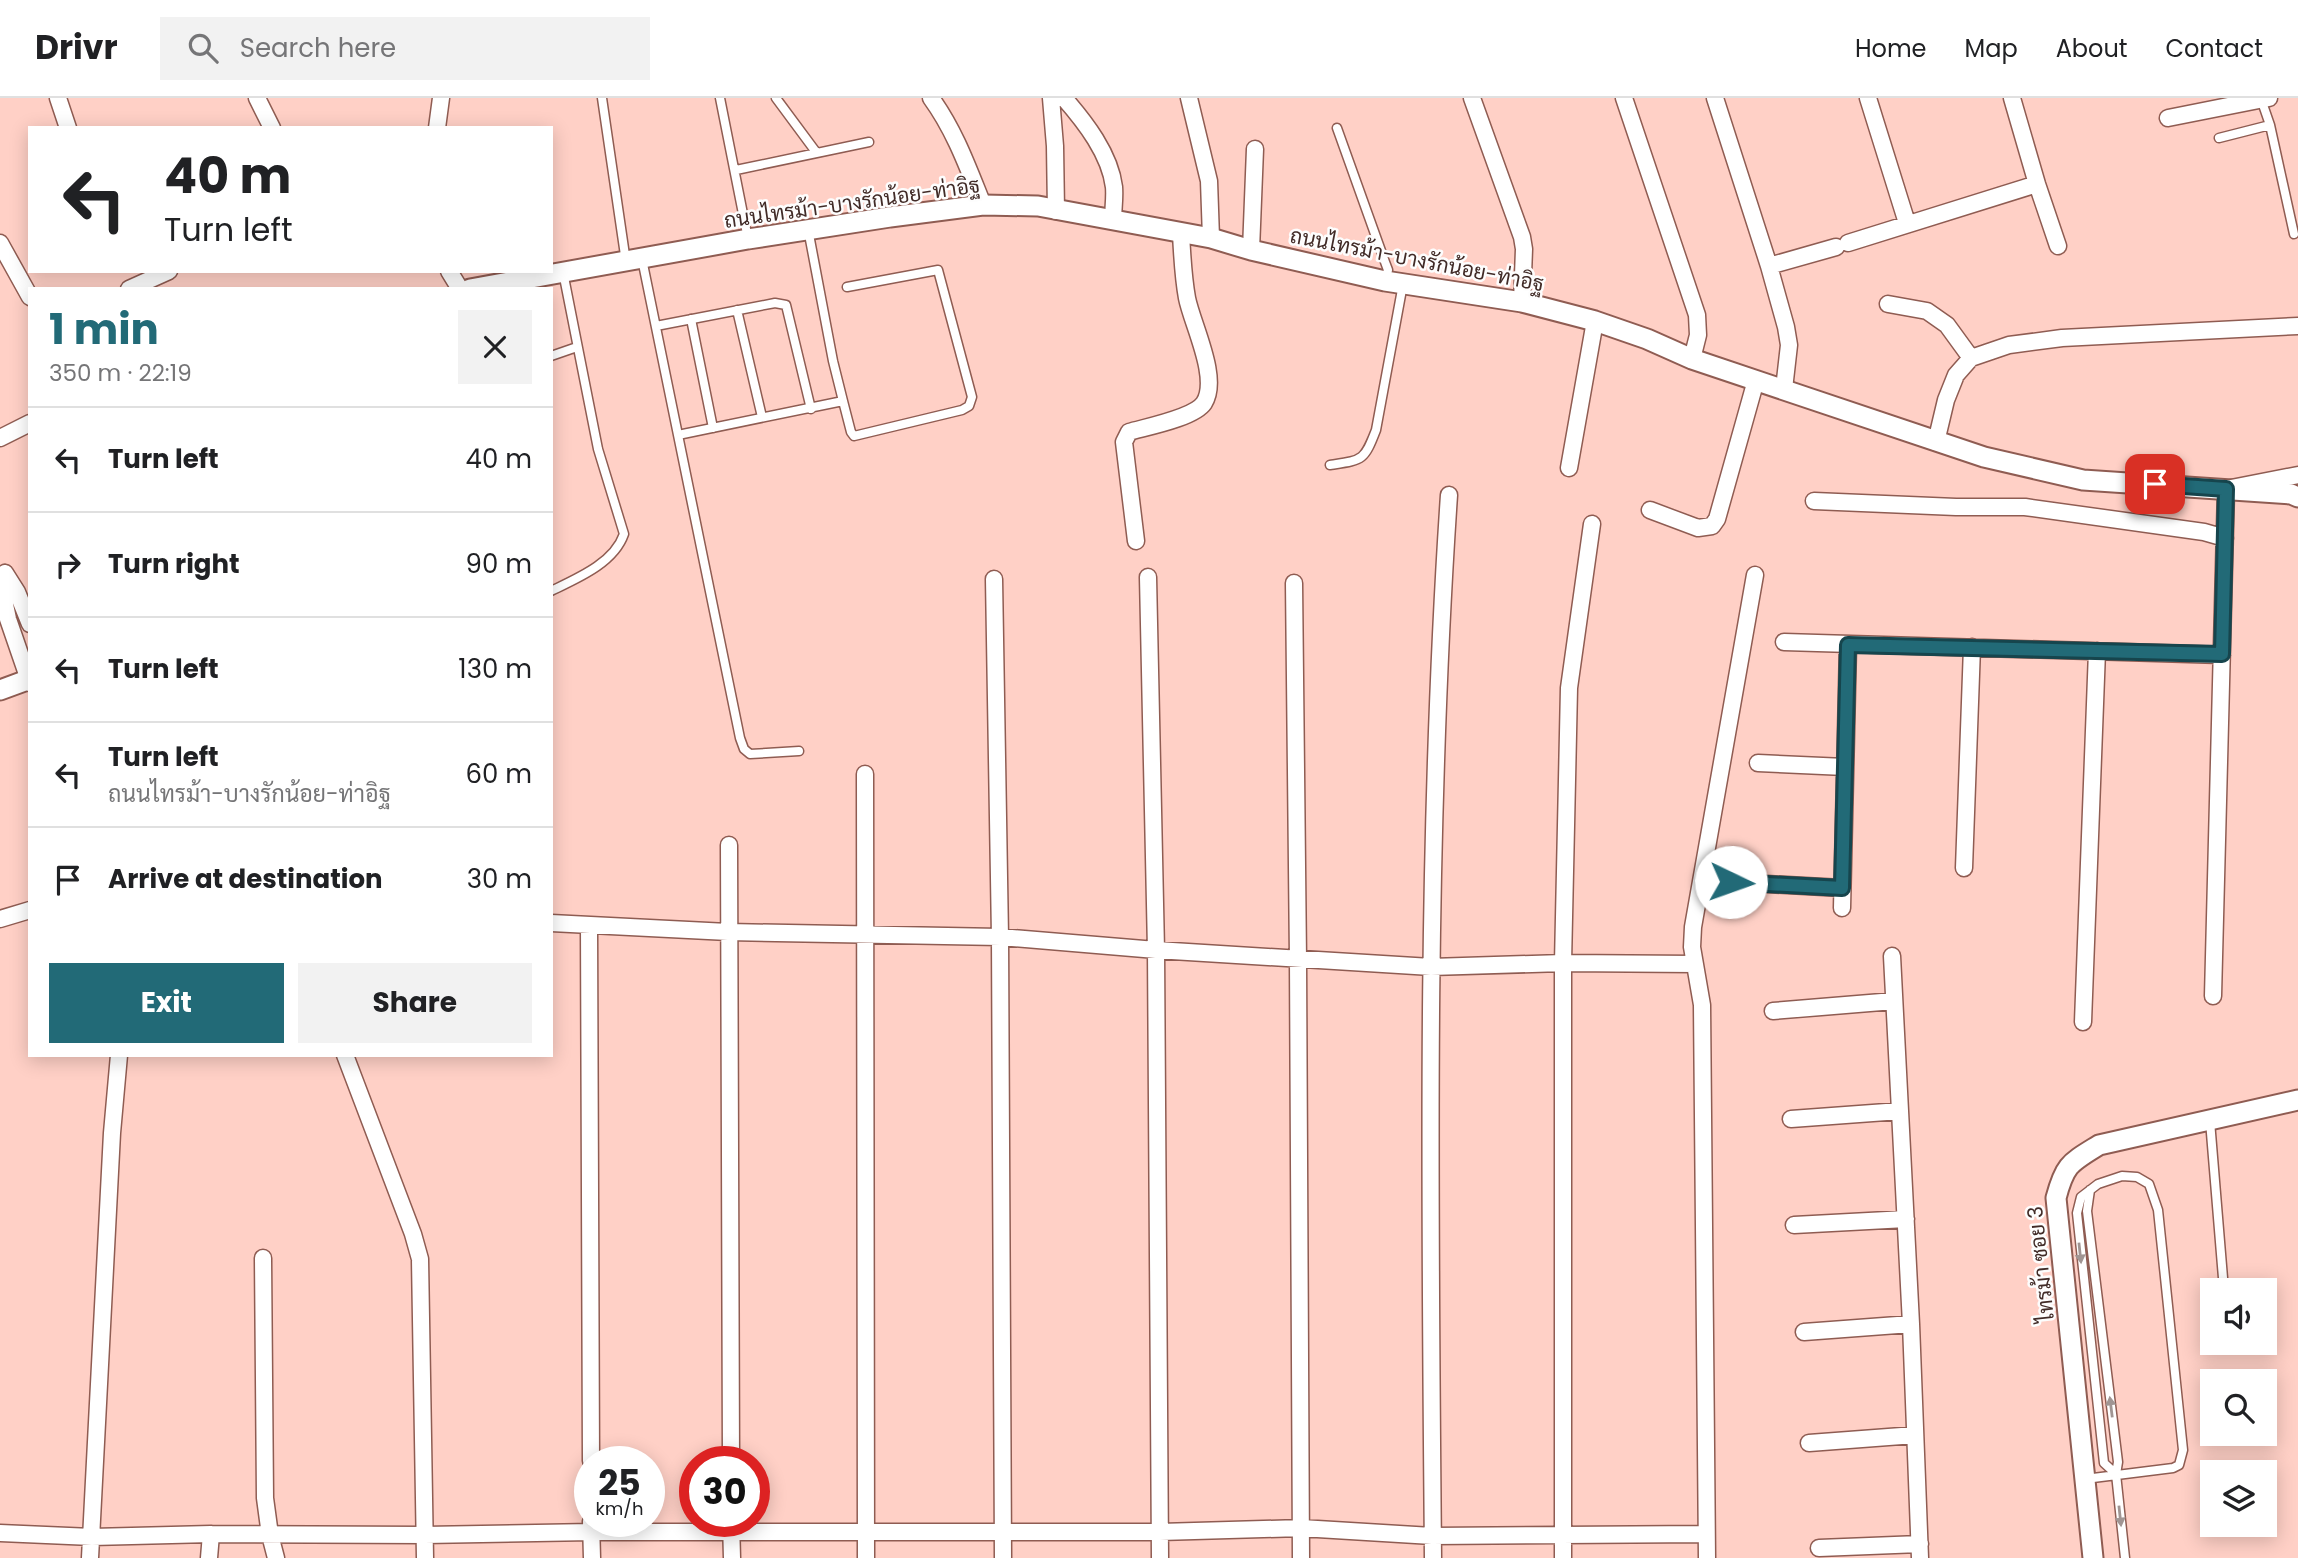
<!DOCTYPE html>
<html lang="en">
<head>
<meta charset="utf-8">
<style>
	:root { --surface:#fff; --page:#f2f2f2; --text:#202124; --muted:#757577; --line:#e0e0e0; --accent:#226a77 }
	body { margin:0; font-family:Poppins,Sarabun,sans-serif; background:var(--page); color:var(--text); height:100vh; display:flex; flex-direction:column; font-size:26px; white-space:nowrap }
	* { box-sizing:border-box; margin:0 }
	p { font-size:23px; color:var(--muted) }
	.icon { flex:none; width:38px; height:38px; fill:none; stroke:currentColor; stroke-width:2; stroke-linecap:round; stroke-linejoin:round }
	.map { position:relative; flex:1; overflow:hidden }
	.sheet { position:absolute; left:28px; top:189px; width:525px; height:770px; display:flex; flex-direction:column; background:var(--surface); border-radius:0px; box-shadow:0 4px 18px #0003 }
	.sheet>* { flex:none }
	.guide { position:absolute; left:28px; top:28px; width:525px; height:147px; border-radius:0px; box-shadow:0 4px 18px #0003; background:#fff; color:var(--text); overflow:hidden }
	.tools { position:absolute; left:2200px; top:1180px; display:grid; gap:14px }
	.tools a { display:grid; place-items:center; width:77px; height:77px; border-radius:0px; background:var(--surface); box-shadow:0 4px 18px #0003; font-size:35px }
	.speed { position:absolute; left:574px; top:1348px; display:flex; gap:14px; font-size:35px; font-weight:700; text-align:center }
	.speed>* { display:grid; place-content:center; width:91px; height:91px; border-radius:50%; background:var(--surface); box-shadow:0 4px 18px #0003; line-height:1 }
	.speed small { font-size:18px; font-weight:400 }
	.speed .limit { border:10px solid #d22; background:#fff; color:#111 }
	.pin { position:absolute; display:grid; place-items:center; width:60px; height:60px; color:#fff; margin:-30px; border-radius:14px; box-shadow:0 4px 10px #0006 }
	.me { position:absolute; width:77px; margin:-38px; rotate:93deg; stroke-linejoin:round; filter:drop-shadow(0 0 5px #0008) }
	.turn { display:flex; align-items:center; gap:24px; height:147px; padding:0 21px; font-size:32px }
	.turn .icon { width:91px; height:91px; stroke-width:2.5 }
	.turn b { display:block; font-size:49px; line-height:60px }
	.round { display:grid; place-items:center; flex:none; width:74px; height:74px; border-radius:0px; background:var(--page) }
	.summary { display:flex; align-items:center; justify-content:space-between; height:119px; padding:0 21px }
	h1 { font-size:42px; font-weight:700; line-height:52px; color:var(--accent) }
	.cta { display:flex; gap:14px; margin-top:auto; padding:14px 21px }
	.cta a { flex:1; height:80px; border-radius:0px; background:var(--accent); color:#fff; font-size:28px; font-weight:700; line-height:80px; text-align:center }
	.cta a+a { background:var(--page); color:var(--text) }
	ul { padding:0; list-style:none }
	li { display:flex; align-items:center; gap:21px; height:105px; padding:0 21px; border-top:2px solid var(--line) }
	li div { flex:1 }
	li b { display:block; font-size:26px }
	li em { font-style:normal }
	header { display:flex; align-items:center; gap:42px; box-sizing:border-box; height:98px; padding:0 35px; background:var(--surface); border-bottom:2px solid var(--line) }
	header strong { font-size:33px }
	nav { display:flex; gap:38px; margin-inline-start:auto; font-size:24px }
	.search { width:490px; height:63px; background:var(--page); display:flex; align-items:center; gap:18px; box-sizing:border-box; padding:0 24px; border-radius:0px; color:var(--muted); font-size:26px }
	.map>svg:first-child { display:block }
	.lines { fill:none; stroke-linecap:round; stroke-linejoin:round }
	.service-casing { stroke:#8f5c52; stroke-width:11 }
	.minor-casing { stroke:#8f5c52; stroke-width:19 }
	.tertiary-casing { stroke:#8f5c52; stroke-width:23 }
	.service { stroke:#fff; stroke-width:8 }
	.minor { stroke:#fff; stroke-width:16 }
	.tertiary { stroke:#fff; stroke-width:19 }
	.oneway { fill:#a09593 }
	.route-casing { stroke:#16454d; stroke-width:18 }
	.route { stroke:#226a77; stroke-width:12 }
	.labels { text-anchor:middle; stroke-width:5; stroke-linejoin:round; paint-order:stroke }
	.street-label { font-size:21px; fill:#412b27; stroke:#fdfdfd }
</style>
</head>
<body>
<header>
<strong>Drivr</strong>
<div class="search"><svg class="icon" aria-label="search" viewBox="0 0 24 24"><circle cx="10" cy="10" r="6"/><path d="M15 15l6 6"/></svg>Search here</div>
<nav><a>Home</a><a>Map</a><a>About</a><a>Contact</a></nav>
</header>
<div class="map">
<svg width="2298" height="1460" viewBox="0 0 2298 1460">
	<rect width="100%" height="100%" fill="#ffd0c6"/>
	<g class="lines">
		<!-- service casing -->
		<g class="service-casing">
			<path id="service" d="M602 0 626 164
				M720 0 748 141
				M776 0 816 54
				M2261 1 2270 27 2294 136
				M1337 30 1385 164 1388 172 1385 182
				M2219 40 2270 27
				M736 72 869 44
				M642 161 740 640 744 651 750 656 799 653
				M737 212 762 319
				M691 221 713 330
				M656 228 775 205 786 207 811 311
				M551 258 577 249
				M843 303 851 334 854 338 962 312 969 308 972 299 938 172 847 189
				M678 337 843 303 833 263 808 131
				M1330 367C1363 362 1364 363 1376 332L1403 186
				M551 493C578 480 614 465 624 436L598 351 563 174
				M2210 1023 2224 1192
				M2090 1092 2087 1113 2118 1364 2116 1376 2125 1460
				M2085 1381 2173 1370 2179 1367 2183 1352 2158 1112 2149 1086 2137 1079 2122 1078 2098 1086 2081 1099 2077 1115 2104 1365 2116 1376"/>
		</g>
		<!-- minor casing -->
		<g class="minor-casing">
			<path id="minor" d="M58 0 68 30
				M257 0 272 30
				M931 0C955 33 968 70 983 107
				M1051 0 1055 48 1056 113
				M1064 0C1085 24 1110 56 1114 89 1115 100 1113 112 1113 122
				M1189 0 1209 83 1211 140
				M1472 0 1522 139 1524 151 1522 204
				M1624 0 1697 217 1698 237 1692 261
				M1715 0 1769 168 1786 229 1789 247 1784 291
				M1868 0 1907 125
				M2012 0 2037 86 2058 148
				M2168 20 2269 0
				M437 30 441 0
				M0 145 30 199
				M1848 145 2037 86
				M1251 152 1255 51
				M1769 168 1836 149
				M449 173 460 191
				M129 191 169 173
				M1888 206 1927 213 1947 227 1971 260
				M0 340 30 325
				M1936 344 1946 302 1956 277 1971 260 2009 247 2062 240 2298 228
				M1569 370 1595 223
				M1814 403 1956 409H2025L2204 434 2225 440
				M1650 412 1698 430 1712 428 1717 421 1756 282
				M1136 443 1124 344 1129 334C1146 329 1194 320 1204 305 1220 280 1192 226 1187 200 1183 178 1182 156 1181 135
				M5 475 4 502 8 521 30 585
				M5 475 17 494 30 526
				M1148 479 1156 852 1160 1460
				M994 481 1000 839 1003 1460
				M1294 485 1298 862 1301 1460
				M1784 544 2222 557
				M1758 665 1845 669
				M865 676 866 1460
				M729 747 731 1363
				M1964 770 1972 549
				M1731 784 1842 790
				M1842 810 1848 547
				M0 821 30 812
				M551 825 728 834 1000 839 1156 852 1431 869 1563 865 1695 866
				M589 827 591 1363
				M1892 858 1911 1226 1920 1460
				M2213 898 2226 391 2298 377
				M1773 913 1894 903
				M2083 924 2097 553
				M345 957 413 1136 420 1161 425 1460
				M1791 1021 1900 1013
				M1794 1127 1906 1121
				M263 1160 265 1400 270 1437 276 1460
				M1804 1234 1911 1226
				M1809 1345 1915 1337
				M591 1423 592 1460
				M731 1423 732 1460
				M0 1435 92 1439 211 1436 425 1437 592 1434H1160L1301 1430 1432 1438 1706 1436
				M1819 1450 1920 1446
				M90 1460 112 1035 119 957
				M209 1460 211 1436
				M1433 1460C1430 1106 1425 751 1449 397
				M1563 1460V865L1569 590 1592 426
				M1707 1460 1702 907 1692 849 1693 829 1755 477"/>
		</g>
		<!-- tertiary casing -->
		<g class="tertiary-casing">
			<path id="tertiary" d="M470 191 748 141 890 119 983 107 1038 108 1211 140 1251 152 1385 183 1522 204 1595 223 1647 241 1692 261 1984 359 2083 382 2291 396 2298 399
				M0 592 30 581
				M2093 1460 2056 1100C2065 1066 2070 1065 2099 1047L2298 1002"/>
		</g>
		<!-- service -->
		<use href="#service" class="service"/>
		<!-- minor -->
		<use href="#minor" class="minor"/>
		<!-- tertiary -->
		<use href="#tertiary" class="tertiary"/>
	</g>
	<!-- one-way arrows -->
	<defs><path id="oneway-solid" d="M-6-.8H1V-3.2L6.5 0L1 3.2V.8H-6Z" transform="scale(1.75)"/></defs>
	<g class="oneway">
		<use href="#oneway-solid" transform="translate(2080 1155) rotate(84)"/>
		<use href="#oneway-solid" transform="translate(2111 1309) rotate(-97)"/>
		<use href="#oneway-solid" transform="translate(2120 1418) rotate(84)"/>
	</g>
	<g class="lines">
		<!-- route casing -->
		<g class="route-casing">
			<path id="route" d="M1731 784 1842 790 1848 547 2222 556 2226 391 2155 386"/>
		</g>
		<!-- route -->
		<use href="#route" class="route"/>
	</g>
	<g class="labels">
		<!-- street labels -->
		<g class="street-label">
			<text transform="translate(852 105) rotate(-8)" y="7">ถนนไทรม้า-บางรักน้อย-ท่าอิฐ</text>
			<text transform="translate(1417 162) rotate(11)" y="7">ถนนไทรม้า-บางรักน้อย-ท่าอิฐ</text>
			<text transform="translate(2041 1166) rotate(-96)" y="7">ไทรม้า ซอย 3</text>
		</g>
	</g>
</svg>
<div class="tools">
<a><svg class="icon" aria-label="sound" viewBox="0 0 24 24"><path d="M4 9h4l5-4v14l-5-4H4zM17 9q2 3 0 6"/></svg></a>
<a><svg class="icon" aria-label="search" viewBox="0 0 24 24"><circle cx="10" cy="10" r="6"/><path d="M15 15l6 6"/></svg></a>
<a><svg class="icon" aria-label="layers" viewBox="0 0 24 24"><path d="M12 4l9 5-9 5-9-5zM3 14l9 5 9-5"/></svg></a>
</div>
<div class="speed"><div>25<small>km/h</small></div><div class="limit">30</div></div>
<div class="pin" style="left:2155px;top:386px;background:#d93025"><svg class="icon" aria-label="arrive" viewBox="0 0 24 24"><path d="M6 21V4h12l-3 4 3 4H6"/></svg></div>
<svg class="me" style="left:1731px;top:784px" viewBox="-20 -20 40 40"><circle r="19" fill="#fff"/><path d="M0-13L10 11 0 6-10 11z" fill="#226a77"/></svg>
<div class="guide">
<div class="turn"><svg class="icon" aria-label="left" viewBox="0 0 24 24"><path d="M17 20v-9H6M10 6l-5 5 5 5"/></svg><div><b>40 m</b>Turn left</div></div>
</div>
<section class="sheet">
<div class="summary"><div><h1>1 min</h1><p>350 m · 22:19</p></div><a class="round"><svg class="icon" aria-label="close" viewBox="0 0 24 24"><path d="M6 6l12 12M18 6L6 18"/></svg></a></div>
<ul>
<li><svg class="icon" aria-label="left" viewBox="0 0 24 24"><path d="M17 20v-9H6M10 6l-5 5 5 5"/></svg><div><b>Turn left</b></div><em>40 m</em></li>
<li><svg class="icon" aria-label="right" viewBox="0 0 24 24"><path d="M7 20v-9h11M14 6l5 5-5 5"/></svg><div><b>Turn right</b></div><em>90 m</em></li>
<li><svg class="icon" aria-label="left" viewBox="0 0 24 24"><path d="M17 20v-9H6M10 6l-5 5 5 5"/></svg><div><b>Turn left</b></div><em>130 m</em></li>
<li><svg class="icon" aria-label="left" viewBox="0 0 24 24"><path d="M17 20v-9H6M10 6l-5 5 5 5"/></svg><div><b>Turn left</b><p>ถนนไทรม้า-บางรักน้อย-ท่าอิฐ</p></div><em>60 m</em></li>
<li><svg class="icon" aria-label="arrive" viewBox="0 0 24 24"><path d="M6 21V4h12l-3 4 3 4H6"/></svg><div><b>Arrive at destination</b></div><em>30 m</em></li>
</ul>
<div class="cta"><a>Exit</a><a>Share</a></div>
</section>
</div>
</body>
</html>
